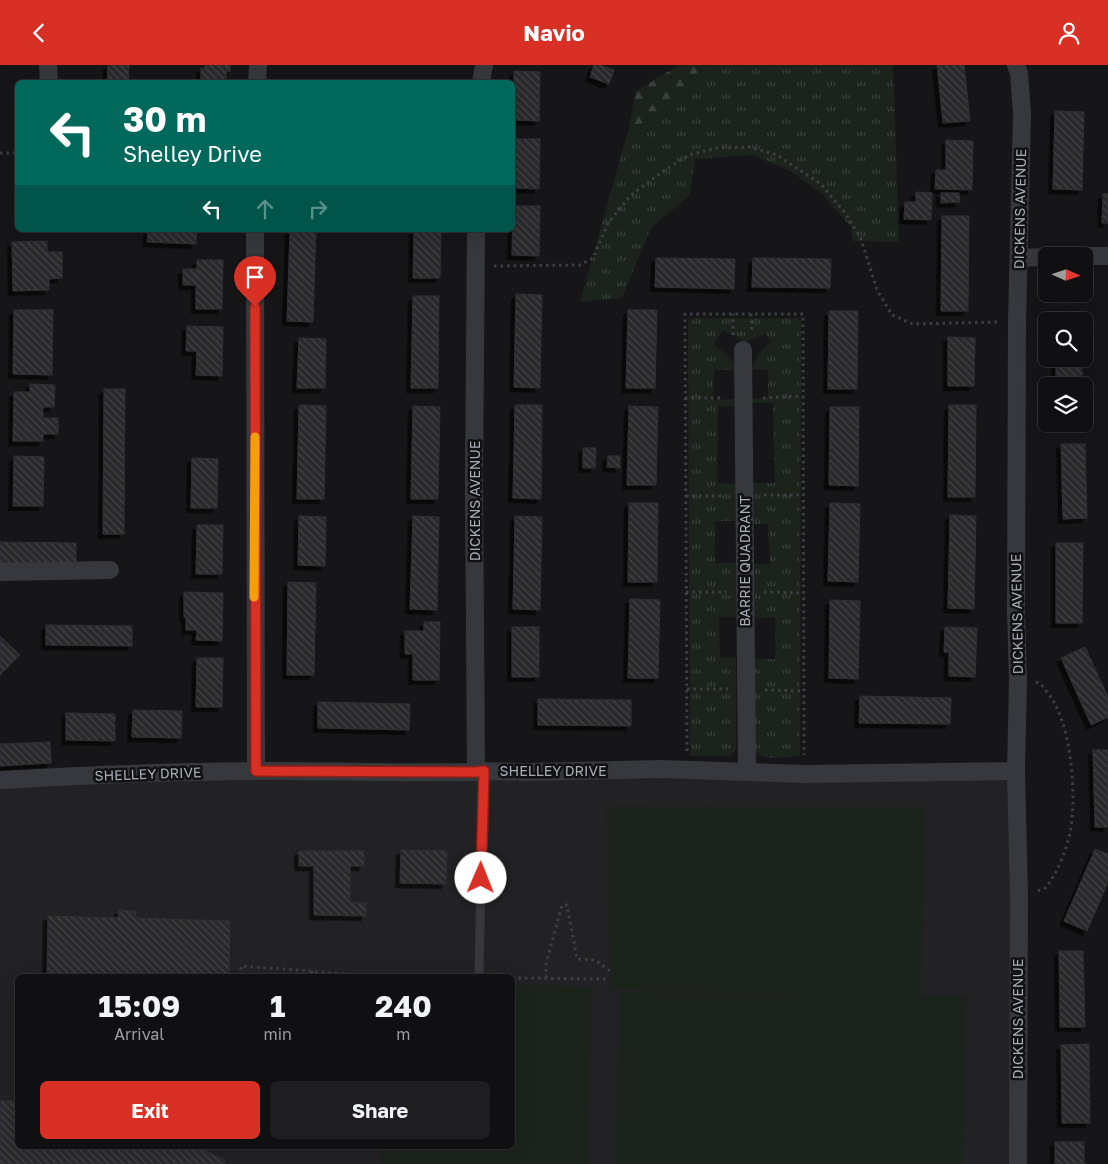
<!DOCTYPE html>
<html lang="en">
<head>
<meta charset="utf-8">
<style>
	:root { --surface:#101012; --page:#1e1e20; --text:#f1f3f6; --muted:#9c9d9f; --line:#303032; --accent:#d93025 }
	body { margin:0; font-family:"Golos Text",sans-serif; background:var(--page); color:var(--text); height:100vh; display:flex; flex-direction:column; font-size:19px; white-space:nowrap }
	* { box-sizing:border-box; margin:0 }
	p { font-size:16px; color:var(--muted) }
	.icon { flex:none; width:28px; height:28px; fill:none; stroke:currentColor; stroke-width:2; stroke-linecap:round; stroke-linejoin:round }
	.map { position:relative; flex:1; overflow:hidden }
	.drawer { position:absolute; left:15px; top:909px; width:500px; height:175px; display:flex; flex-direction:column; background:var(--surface); border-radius:8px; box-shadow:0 5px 20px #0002,0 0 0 1px var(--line) }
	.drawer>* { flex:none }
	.top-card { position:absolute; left:15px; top:15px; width:500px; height:152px; border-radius:8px; box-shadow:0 5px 20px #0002,0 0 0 1px var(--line); background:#00695c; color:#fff; overflow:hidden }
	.needle { width:32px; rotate:93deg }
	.controls { position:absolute; left:1038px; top:182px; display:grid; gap:10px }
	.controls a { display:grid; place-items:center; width:55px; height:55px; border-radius:8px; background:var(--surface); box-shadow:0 5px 20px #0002,0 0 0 1px var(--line); font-size:25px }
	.pin { position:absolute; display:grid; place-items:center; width:42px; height:42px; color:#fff; margin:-51px -21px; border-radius:50% 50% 50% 0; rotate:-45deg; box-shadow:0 0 5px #0007 }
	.pin .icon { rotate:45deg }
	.me { position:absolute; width:55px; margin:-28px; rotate:1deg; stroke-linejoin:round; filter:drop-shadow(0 0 4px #0008) }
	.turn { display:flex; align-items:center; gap:18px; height:105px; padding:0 25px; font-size:22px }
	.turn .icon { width:65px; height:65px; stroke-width:2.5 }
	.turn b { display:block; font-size:35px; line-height:42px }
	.lanes { display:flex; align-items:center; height:48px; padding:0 25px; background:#0003; justify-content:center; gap:25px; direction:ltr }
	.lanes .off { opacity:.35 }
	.eta { display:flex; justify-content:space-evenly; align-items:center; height:85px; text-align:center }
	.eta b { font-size:30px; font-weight:700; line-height:35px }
	.action { display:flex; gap:10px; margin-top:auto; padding:10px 25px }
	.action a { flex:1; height:58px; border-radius:8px; background:var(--accent); color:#fff; font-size:20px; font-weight:700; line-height:58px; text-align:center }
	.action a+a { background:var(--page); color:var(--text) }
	header { display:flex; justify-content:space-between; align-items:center; height:65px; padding:0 25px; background:var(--accent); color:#fff; font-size:22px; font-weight:700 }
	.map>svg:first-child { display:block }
	.built { fill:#222225; fill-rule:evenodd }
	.grass { fill:url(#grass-tufts) }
	.forest { fill:url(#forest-firs) }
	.green { fill:#1c231d }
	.building { fill:url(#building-back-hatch); stroke:#303034; filter:url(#shadow) }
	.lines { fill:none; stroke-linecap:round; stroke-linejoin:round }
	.path { stroke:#3d3f44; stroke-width:3; stroke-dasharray:2.5 4; stroke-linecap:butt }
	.lane { stroke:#37383d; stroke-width:9 }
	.street { stroke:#37383d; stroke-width:18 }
	.route-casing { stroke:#8d1f18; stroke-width:12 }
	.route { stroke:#d93025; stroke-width:9 }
	.slow { stroke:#f59e0b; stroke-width:9 }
	.labels { text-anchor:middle; stroke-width:5; stroke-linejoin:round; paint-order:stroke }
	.street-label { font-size:14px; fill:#a8adb8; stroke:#111113 }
</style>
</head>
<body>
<header><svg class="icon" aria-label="back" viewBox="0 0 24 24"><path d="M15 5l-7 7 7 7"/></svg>Navio<svg class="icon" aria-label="person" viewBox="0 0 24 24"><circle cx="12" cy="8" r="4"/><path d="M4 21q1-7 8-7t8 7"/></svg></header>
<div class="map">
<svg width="1108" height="1099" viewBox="0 0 1108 1099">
	<defs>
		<pattern id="grass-tufts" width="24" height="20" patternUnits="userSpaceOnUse" patternTransform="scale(1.25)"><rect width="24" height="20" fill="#1c231d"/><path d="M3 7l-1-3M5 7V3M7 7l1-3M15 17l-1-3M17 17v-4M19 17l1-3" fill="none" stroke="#3a403c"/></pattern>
		<pattern id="forest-firs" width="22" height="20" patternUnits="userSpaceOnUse" patternTransform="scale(1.25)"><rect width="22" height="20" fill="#1c231d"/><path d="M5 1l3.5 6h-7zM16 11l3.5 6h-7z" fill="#3a403c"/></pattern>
		<pattern id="building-back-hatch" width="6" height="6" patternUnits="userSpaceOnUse" patternTransform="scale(1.25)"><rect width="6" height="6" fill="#29292c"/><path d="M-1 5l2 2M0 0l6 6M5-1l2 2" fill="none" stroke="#454548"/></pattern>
		<filter id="shadow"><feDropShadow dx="-4.5" dy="4.5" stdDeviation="0" flood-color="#0009"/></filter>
	</defs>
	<rect width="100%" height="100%" fill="#161618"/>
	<!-- built -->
	<path class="built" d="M1016 706 1018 1099H0V715ZM18 911H512V1081H18Z"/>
	<!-- grass -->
	<path class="grass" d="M720 0H893L899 177 853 176 850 161 823 130 789 105 752 90 695 94 690 130 651 163 622 233 580 237 628 66 666 44Z
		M691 253H797L801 256 800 691 770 693 757 690 753 684V594H775V553L753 552 752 499H770L768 459H752V418H775L773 338H751L752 334 768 333V305L752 304 758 289 771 277 765 269 745 277 723 265 714 279 732 295 735 305H714L713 335 736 334V341H718L717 418 735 419V456H715V498H736V552H719L720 593H736V684L731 691H690L688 256Z"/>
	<!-- forest -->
	<path class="forest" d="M679 0H720L666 44 628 66 636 26Z"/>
	<!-- green -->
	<path class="green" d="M606 741 925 742 921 931 966 932 962 1099H615L620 927 832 930 610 924Z
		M513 920 591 922 588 1099H381V1081H512Z"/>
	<!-- building -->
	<path class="building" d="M108 0H129L128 18H107Z
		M205 0H230V7L226 6V18H201V3L205 4Z
		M594 0H600L614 5 609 19 590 12Z
		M937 0H964L970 56 943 58Z
		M514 6 540 7 539 56 513 55Z
		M1055 46 1084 47 1082 125 1053 124Z
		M514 74H540L539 124 513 123Z
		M946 75 973 76 972 125 935 124 936 105H946Z
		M916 127 932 128 931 155 904 154 905 137H916Z
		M941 128H959L960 137 941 138Z
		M1103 129H1108V158H1102Z
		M513 141H540L539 191 512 190Z
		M942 151H969L968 246H941Z
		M148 165H197L196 179 147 177Z
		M290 165H316L313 257 287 256Z
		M414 165H441L440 213H413Z
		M47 176V187H62V213L49 214V225L13 226 12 177Z
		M656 193 735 194 734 224 655 222Z
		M753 193 831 194 830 223 752 222Z
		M197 195H223L222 244H196V220H183V204H197Z
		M516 229 542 230 540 323 514 322Z
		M413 231H439L438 323H411Z
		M14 245H53L52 310 13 309Z
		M628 245H657L655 323H626Z
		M829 246H858L857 324H828Z
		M187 261 223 262 222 311 196 310 197 286H186Z
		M948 272 975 273 974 321H948Z
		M299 273 326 274 325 323H297Z
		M1056 294H1082V321H1056Z
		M30 319 55 320 54 342H43V353H58V369H43V376H13L14 327H30Z
		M104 324H125L124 469H103Z
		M299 340 326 341 324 434H297Z
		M515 340H542L541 434 513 433Z
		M949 340H976L975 432H948Z
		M413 341 440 342 438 434H411Z
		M629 341 658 342 656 420H627Z
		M830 342H859L858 421 829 420Z
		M1061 379H1085L1087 453 1063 454Z
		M583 383H596L595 403H583Z
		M14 391 44 392 43 441H13Z
		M608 391H620V403L607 402Z
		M192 393 218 394 217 443H191Z
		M629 438H658L657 517H628Z
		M830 438 860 439 858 517 828 516Z
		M950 450 976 451 974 544 948 543Z
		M299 451 326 452 325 501 298 500Z
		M413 451 439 452 437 545 410 544Z
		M515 451 542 452 540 545 513 544Z
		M197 460H223L222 509H196Z
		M0 477 76 478V499L0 498Z
		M1056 478H1083L1082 558H1056Z
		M288 517 316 518 314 610H287Z
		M184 527 223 528 222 576 196 575 197 565H186V552H184Z
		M630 534 660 535 658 613H628Z
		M830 535 860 536 858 614 829 613Z
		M424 557H440L439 615H413V589H405V566H424Z
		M46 560 132 561V581L46 580Z
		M512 562H539V612H512Z
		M945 562 977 563 975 612 949 611V587H944Z
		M0 571 20 590 0 610Z
		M1085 582 1108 632V652L1091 660 1061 593Z
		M197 593H223L222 642H196Z
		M860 631 951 633 950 659 859 658Z
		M538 634 631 635V661L538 660Z
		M318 637 410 639 409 665 318 663Z
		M133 645 182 646 181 673 132 672Z
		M66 648 115 649V676L66 675Z
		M50 677 51 698 0 701V679Z
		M1093 685H1108V762H1095Z
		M1095 784 1108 789V817L1087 866 1064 856Z
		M401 785 447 786 446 819 400 818Z
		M299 786H364V801H350V838H366V851L314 850V801H299Z
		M119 845 135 846 136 853 230 856 229 911H47L48 851 118 853Z
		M1059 886H1083L1085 962H1060Z
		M1089 979 1090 1058H1062L1061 980Z
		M0 1036H18V1081H195L223 1094 226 1099H0Z
		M1055 1077H1084V1099H1055Z"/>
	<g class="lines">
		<!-- path -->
		<path class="path" d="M0 88H18
			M494 201 580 200 593 193 608 158 631 130 665 105 689 90 717 83 750 82 777 90 821 119 846 149 861 174 877 225 892 250 913 259 999 257
			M751 249 752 268
			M733 270V249
			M685 333H724
			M763 333 803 331
			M764 430H803
			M686 431H725
			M686 527H726
			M764 527 804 528
			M1036 617C1041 618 1043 622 1047 627 1072 656 1077 731 1070 768 1067 783 1057 809 1047 821 1045 824 1041 825 1037 826
			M687 624H728
			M765 625 804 626
			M687 686 685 249H803L804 690
			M312 906 313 911
			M240 911 241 901 376 911H409
			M512 913 609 914
			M546 913V899L562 840H567L577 894 595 895 610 906"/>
		<!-- lane -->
		<path class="lane" d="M479 911 483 706"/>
		<!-- street -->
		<path class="street" d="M48 0 49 18
			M1016 0 1019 8 1022 49 1017 257 1016 547 1018 614 1016 706 1019 831 1018 1099
			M257 18 258 0
			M481 18 484 0
			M255 165 256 706
			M1077 191H1108
			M1019 193 1046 192
			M743 285 747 706
			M0 507 110 505
			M476 707 474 417 476 165
			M0 715C92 710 184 706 276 706 343 706 409 708 476 707L483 706 526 707 662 704 804 709 1016 706"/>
	</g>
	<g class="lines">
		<!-- route casing -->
		<g class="route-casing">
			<path id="route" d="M255 242 256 706 476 707 484 706 481 813"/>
		</g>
		<!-- route -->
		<use href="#route" class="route"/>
		<!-- slow -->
		<path class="slow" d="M254 532 255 372"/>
	</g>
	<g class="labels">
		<!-- street labels -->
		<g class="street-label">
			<text transform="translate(1020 144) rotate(-89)" y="5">DICKENS AVENUE</text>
			<text transform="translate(475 436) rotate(-90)" y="5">DICKENS AVENUE</text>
			<text transform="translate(745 496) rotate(-90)" y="5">BARRIE QUADRANT</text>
			<text transform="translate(1017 549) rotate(-91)" y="5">DICKENS AVENUE</text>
			<text x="553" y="711">SHELLEY DRIVE</text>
			<text transform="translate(148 709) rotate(-2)" y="5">SHELLEY DRIVE</text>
			<text transform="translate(1018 954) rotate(-90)" y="5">DICKENS AVENUE</text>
		</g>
	</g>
</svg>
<div class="controls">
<a><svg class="needle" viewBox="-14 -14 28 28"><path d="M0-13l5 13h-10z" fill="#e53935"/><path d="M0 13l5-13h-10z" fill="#9c9d9f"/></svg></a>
<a><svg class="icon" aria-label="search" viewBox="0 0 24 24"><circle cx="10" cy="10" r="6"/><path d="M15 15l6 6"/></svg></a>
<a><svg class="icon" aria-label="layers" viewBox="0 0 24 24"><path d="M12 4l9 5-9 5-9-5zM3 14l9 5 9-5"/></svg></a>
</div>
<div class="pin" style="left:255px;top:242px;background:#d93025"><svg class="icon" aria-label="arrive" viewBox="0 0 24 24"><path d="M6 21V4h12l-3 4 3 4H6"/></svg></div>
<svg class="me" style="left:481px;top:813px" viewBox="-20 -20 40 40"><circle r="19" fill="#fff"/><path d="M0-13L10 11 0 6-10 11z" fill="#d93025"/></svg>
<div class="top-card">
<div class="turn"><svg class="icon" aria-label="left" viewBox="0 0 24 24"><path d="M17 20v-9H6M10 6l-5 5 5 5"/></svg><div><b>30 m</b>Shelley Drive</div></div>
<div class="lanes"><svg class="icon" aria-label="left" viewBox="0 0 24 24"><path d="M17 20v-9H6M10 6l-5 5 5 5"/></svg><svg class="icon off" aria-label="ahead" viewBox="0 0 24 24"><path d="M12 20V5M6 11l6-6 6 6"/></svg><svg class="icon off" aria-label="right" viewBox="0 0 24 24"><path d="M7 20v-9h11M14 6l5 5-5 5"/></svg></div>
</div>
<section class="drawer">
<div class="eta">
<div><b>15:09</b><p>Arrival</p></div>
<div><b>1</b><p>min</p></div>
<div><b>240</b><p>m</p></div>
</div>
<div class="action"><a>Exit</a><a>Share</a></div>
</section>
</div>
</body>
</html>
